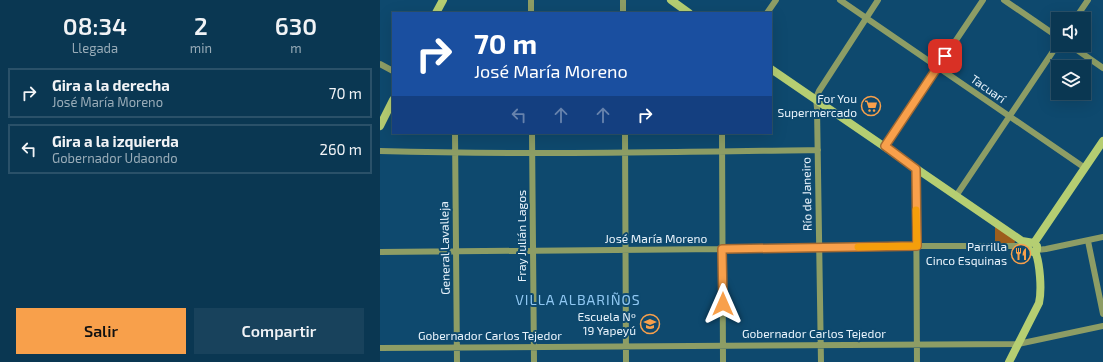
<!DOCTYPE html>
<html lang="es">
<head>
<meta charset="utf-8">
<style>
	:root { --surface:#0a3752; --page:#18425c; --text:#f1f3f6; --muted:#99acb8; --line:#2a5169; --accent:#f8a04b }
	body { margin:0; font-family:"Exo 2",sans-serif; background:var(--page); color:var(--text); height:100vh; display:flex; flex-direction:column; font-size:15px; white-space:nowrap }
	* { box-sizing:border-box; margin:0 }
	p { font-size:13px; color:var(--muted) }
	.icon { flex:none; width:22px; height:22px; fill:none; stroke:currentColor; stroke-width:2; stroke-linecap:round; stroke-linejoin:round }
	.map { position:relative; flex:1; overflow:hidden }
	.side { display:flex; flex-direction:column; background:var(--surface); width:380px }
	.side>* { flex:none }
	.guide { position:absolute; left:12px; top:12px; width:380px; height:122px; border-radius:0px; box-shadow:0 4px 16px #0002,0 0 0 1px var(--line); background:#1a4fa0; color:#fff; overflow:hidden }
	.tools { position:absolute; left:671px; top:12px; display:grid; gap:8px }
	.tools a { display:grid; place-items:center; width:40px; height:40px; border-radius:0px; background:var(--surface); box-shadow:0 4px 16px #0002,0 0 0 1px var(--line); font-size:20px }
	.pin { position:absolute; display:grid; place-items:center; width:34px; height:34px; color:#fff; margin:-17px; border-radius:8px; box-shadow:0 2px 6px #0006 }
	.me { position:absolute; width:44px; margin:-22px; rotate:0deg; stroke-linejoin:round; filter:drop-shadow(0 0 3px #0008) }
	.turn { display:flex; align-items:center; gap:14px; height:84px; padding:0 16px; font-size:18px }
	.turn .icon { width:52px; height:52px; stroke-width:2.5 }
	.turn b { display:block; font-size:28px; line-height:34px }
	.lanes { display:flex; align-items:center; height:38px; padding:0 16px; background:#0003; justify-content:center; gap:20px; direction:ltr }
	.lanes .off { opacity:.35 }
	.eta { display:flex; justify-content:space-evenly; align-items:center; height:68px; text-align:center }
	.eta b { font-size:24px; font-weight:600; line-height:28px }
	.cta { display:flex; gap:8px; margin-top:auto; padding:8px 16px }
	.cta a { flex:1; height:46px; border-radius:0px; background:var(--accent); color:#111; font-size:16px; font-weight:600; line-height:46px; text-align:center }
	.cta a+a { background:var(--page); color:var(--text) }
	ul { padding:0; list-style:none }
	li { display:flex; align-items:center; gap:12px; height:50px; margin:0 8px 6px; padding:0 8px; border:2px solid var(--line); border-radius:0px }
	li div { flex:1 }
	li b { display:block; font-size:15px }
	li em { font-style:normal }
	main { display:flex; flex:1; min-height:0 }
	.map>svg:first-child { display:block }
	.green { fill:#9d5e1c }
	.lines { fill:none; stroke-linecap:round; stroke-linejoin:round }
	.street { stroke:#8d9d65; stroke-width:6 }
	.secondary { stroke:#b5ce72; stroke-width:8 }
	.route-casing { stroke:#a16831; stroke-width:10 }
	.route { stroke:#f8a04b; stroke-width:7 }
	.slow { stroke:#f59e0b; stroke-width:7 }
	.labels { text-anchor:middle; stroke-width:4; stroke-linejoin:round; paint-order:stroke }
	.street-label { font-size:12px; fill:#e8f3fc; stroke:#0e496e }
	.poi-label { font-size:12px; fill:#e8f3fc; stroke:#0e496e; text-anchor:end }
	.quarter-label { font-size:14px; letter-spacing:1px; fill:#90c8f3; stroke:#0e496e }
</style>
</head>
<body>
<main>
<section class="side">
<div class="eta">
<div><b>08:34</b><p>Llegada</p></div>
<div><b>2</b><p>min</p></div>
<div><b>630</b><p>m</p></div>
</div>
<ul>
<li><svg class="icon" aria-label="right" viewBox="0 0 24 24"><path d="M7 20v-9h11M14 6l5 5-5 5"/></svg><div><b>Gira a la derecha</b><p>José María Moreno</p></div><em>70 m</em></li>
<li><svg class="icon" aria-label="left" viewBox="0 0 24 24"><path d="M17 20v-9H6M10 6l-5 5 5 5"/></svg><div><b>Gira a la izquierda</b><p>Gobernador Udaondo</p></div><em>260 m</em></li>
</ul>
<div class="cta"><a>Salir</a><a>Compartir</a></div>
</section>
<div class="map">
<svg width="723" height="362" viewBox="0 0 723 362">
	<rect width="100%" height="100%" fill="#0e496e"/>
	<!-- green -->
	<path class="green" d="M615 226 634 239 635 242 633 245H615Z"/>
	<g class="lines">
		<!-- street -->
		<path class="street" d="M151 0V13
			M243 0V13
			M460 0 705 168
			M624 0 678 37
			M387 13 396 0
			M695 19 708 0
			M690 45 723 68
			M0 64 13 71
			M75 133 77 362
			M152 133 154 362
			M245 133 246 362
			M342 133 343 362
			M505 146 603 0
			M0 151C146 155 292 152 438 150
			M536 169 537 362
			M576 196 678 44
			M708 241 723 314
			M657 250 666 249 723 237
			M0 252 342 249 537 246H639L648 249
			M0 348 638 344 723 326
			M441 362 437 108 436 98 439 91 498 0"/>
		<!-- secondary -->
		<path class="secondary" d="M291 0 309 13
			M56 13 63 0
			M391 69 642 241 650 251 653 252 657 250V246L654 243 642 241
			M0 126 13 100
			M654 243 723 141
			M629 362 659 303C662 290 660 263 655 251"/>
	</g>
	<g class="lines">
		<!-- route casing -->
		<g class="route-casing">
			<path id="route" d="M343 304 342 249 537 246 536 169 505 146 565 56"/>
		</g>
		<!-- route -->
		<use href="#route" class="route"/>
		<!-- slow -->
		<path class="slow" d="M478 247 537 246 536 210"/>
	</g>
	<!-- icons -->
	<defs>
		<g id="supermarket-ring" transform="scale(1)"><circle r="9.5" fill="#0e496e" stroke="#f8a04b" stroke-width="1.5"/><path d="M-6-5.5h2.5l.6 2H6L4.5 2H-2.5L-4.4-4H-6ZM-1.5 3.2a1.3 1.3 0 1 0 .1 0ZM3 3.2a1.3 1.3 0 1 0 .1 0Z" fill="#f8a04b"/></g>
		<g id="restaurant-ring" transform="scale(1)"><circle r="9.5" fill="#0e496e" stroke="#f8a04b" stroke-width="1.5"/><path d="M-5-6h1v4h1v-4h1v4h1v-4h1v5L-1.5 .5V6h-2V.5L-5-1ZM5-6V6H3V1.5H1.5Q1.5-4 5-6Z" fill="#f8a04b"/></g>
		<g id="school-ring" transform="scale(1)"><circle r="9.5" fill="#0e496e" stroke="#f8a04b" stroke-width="1.5"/><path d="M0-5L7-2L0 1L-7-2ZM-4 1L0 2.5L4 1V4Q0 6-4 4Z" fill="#f8a04b"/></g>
	</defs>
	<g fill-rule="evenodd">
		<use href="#supermarket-ring" x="491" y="106"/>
		<use href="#restaurant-ring" x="641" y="254"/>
		<use href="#school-ring" x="270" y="324"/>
	</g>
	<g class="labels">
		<!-- street labels -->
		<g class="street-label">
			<text transform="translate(608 89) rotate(35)" y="4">Tacuarí</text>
			<text transform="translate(427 194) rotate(-91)" y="4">Río de Janeiro</text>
			<text transform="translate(142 236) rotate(-90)" y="4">Fray Julián Lagos</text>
			<text x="276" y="243">José María Moreno</text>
			<text transform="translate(65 248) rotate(-91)" y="4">General Lavalleja</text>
			<text x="434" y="338">Gobernador Carlos Tejedor</text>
			<text x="110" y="340">Gobernador Carlos Tejedor</text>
		</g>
		<!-- poi labels -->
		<g class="poi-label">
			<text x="477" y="103">For You<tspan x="477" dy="14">Supermercado</tspan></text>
			<text x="627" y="251">Parrilla<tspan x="627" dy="14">Cinco Esquinas</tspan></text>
			<text x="256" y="321">Escuela Nº<tspan x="256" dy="14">19 Yapeyú</tspan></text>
		</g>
		<!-- quarter labels -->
		<g class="quarter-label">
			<text x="198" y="305">VILLA ALBARIÑOS</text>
		</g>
	</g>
</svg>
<div class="tools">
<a><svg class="icon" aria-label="sound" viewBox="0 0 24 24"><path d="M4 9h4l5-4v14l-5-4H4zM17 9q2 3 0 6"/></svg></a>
<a><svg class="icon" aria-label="layers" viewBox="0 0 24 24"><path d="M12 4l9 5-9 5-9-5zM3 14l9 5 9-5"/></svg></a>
</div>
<div class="pin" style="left:565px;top:56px;background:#d93025"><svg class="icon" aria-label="arrive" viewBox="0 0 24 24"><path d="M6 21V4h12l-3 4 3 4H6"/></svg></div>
<svg class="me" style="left:343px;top:304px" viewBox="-20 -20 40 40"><path d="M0-17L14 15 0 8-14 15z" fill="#f8a04b" stroke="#fff" stroke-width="4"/></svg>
<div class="guide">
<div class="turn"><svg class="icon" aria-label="right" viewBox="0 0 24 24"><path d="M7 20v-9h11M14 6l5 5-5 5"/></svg><div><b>70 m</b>José María Moreno</div></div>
<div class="lanes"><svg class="icon off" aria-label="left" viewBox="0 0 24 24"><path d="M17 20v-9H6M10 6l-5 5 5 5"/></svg><svg class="icon off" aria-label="ahead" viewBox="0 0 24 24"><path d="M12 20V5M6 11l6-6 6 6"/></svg><svg class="icon off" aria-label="ahead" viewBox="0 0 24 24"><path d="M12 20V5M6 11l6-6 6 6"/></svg><svg class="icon" aria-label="right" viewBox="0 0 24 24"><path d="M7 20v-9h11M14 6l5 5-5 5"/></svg></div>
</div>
</div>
</main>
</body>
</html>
